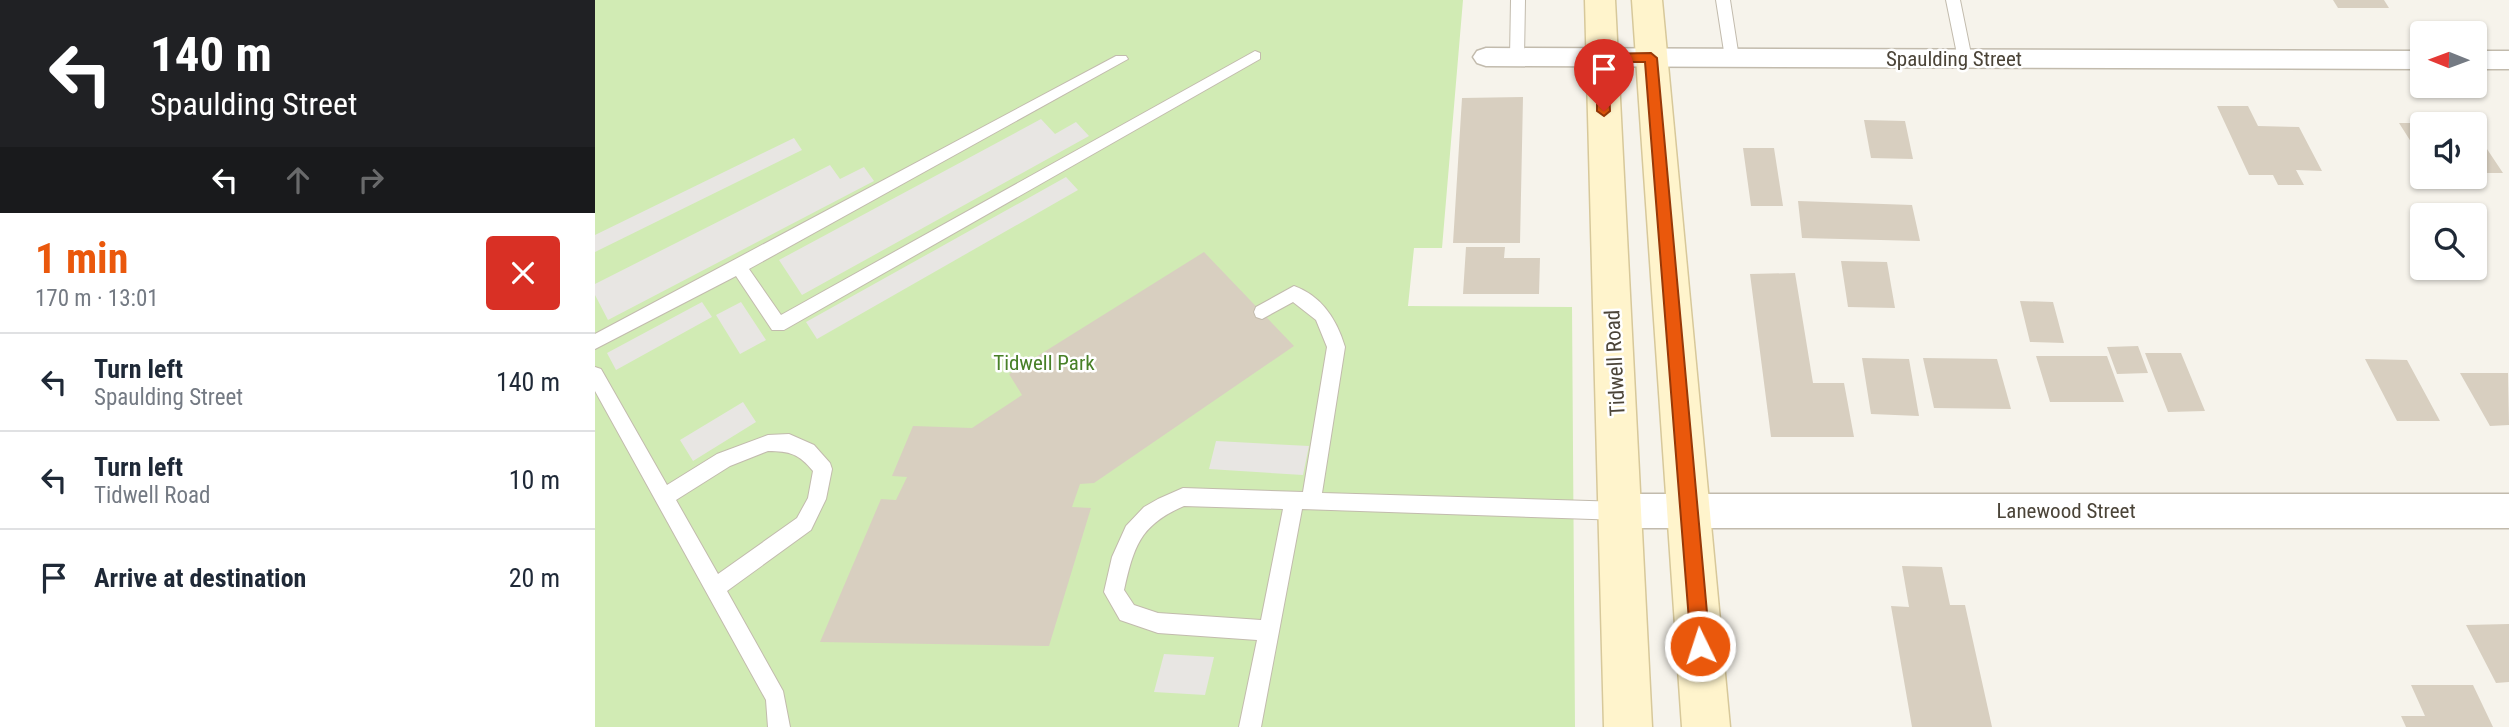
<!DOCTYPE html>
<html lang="en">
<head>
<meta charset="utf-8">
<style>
	:root { --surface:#fff; --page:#f6f6f7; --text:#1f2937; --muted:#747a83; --line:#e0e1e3; --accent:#ea580c }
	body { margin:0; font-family:"Roboto Condensed",sans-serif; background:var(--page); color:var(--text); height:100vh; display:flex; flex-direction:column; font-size:26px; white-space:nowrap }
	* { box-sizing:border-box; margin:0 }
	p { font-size:23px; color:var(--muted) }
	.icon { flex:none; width:38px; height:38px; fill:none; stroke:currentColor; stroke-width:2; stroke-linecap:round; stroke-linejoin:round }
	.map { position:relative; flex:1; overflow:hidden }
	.panel { display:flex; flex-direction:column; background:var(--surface); width:595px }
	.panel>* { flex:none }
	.top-card { background:#202124; color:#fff; overflow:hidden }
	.needle { width:46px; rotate:271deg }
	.tools { position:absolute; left:1815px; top:21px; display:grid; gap:14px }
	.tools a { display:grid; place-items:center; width:77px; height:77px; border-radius:7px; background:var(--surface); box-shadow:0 2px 5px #0004; font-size:35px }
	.pin { position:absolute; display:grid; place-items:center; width:60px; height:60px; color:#fff; margin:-72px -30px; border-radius:50% 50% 50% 0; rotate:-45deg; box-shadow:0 0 7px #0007 }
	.pin .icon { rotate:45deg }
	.me { position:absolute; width:77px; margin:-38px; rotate:356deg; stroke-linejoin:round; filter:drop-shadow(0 0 5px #0008) }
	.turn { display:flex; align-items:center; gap:24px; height:147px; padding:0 35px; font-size:32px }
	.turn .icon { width:91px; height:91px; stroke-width:2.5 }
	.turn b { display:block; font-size:49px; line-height:60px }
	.lanes { display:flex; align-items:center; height:66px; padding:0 35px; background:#0003; justify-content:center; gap:35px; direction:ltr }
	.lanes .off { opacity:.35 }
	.round { display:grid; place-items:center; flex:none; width:74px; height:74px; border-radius:7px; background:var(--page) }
	.head { display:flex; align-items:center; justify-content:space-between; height:119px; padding:0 35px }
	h1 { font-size:42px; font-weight:700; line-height:52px; color:var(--accent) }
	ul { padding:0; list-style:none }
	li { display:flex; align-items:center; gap:21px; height:98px; padding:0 35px; border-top:2px solid var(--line) }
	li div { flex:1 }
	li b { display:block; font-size:26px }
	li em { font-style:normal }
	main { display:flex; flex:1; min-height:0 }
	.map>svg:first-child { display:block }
	.green { fill:#d1ebb4 }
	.parking { fill:#e8e6e3 }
	.building { fill:#d8cfc0 }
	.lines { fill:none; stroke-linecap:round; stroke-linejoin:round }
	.lane-casing { stroke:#c2bbad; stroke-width:2 }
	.street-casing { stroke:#c2bbad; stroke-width:3 }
	.secondary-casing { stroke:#d7c89a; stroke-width:3 }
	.lane { fill:#fff; fill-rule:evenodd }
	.street { fill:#fff; fill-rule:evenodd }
	.secondary { fill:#fff4cc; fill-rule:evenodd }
	.route { fill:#ea580c; stroke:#983908; stroke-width:2 }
	.labels { text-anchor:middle; stroke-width:5; stroke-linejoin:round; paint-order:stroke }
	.street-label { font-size:21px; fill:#4b4438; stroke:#fff }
	.park-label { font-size:21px; fill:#488028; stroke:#fff }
</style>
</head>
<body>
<main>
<section class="panel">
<div class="top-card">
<div class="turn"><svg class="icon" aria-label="left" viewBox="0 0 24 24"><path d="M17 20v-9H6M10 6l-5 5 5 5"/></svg><div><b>140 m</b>Spaulding Street</div></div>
<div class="lanes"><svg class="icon" aria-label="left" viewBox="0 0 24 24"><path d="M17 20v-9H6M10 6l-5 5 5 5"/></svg><svg class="icon off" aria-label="ahead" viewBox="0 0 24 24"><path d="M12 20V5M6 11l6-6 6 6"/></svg><svg class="icon off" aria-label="right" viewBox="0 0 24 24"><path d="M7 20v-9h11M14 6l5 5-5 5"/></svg></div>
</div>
<div class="head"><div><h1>1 min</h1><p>170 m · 13:01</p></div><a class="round" style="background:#d93025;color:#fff"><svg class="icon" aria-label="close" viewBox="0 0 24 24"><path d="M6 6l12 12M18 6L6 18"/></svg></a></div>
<ul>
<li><svg class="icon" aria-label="left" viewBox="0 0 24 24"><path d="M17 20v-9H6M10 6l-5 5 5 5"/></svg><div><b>Turn left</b><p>Spaulding Street</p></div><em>140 m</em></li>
<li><svg class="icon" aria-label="left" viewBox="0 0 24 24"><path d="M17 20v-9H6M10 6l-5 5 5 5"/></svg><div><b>Turn left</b><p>Tidwell Road</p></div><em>10 m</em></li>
<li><svg class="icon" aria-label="arrive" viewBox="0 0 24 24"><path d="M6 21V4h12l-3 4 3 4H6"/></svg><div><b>Arrive at destination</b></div><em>20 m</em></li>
</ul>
</section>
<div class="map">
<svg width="1914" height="727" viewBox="0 0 1914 727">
	<rect width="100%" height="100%" fill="#f6f3eb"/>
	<!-- green -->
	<path class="green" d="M0 0H868L847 248H819L813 306 977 307 980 727H0Z"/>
	<!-- parking -->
	<path class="parking" d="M446 119 460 134 481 122 494 136 207 295 184 260Z
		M199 138 207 150 0 252V235Z
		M235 165 245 179 269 167 279 181 13 320 0 295V284Z
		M471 177 483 190 222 339 211 322Z
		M107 302 117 317 21 370 12 353Z
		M146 302 171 340 145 354 121 315Z
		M148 402 161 422 98 461 85 440Z
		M621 441 714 446 708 475 614 469Z
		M569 654 619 657 610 695 559 692Z"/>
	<!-- building -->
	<path class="building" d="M1738 0H1789L1794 8H1743Z
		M928 97 925 243H858L867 98Z
		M1622 106H1653L1663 126 1704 127 1727 171 1701 170 1709 185H1683L1678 175H1654Z
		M1269 120 1310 121 1318 159 1276 158Z
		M1804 123H1827V159Z
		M1880 131 1908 173H1886L1880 163Z
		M1148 148H1179L1188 206H1156Z
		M1838 177H1870L1874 183H1842Z
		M1203 201 1317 205 1325 241 1207 238Z
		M871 247H910L909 258H945L944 294H868Z
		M609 252 699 346 499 483 485 484 477 507 496 508 454 646 225 642 286 499 301 500 312 477 297 476 318 426 377 428 427 395 414 374Z
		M1246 261 1292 262 1300 308 1253 307Z
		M1200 273 1218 383H1249L1259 437H1176L1155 274Z
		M1425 301 1458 302 1469 343 1435 342Z
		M1543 346 1553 373 1522 374 1512 347Z
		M1550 353H1586L1610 411 1573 412Z
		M1441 356H1512L1529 402H1455Z
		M1267 358 1314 359 1324 416 1276 414Z
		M1328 358 1402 359 1416 409 1339 408Z
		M1770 359 1812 360 1845 421H1802Z
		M1865 373H1913L1914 425 1895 426Z
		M1307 566 1347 567 1355 605H1370L1397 727H1317L1296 606 1314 607Z
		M1914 624V682L1901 683 1871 625Z
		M1816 685H1878L1898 727H1811L1806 716H1830Z"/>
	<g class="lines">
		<!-- lane casing -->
		<g class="lane-casing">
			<path id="lane" d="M916 0H930L929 57 922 62 915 57Z
				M1121 0H1135L1144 58 1142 61 1137 63 1130 58Z
				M1351 0H1365L1377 59 1375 62H1365L1363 59Z
				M660 51 665 53V59L189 330H177L141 276 0 349V334L521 56H531L533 59 154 269 186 315Z
				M699 286C727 296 742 320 750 347L727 493 1027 502 1034 505 1037 511 1034 517 1027 520 707 509 666 727H644L662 640 563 633 525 620 509 592 517 557 531 526 549 507 563 499 588 488 708 492 732 347 721 320 698 302 667 319 661 317 659 312 661 307ZM589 506 688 509 666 620 563 613 539 605 529 590C539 546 545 525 589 506Z
				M0 367 6 369 72 485 122 454 173 435 194 434 219 445 235 463 237 469 231 499 216 530 132 591 188 691 195 727H173L171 700 0 391ZM173 451C195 451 204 454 218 471L213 498 202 518 123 574 81 500 135 466Z"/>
		</g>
		<!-- street casing -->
		<g class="street-casing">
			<path id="street" d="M891 48 1827 51V69L891 66 882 63 878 57 882 51Z
				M1880 51H1914V69H1880Z
				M1027 494H1914V528H1027L1014 523 1009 511 1014 499Z"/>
		</g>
		<!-- secondary casing -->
		<g class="secondary-casing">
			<path id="secondary" d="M990 0H1020L1057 727H1009Z
				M1037 0H1067L1135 727H1087Z"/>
		</g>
		<!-- lane -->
		<use href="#lane" class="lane"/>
		<!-- street -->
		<use href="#street" class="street"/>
		<!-- secondary -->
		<use href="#secondary" class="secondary"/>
	</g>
	<!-- route -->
	<path class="route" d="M1056 53 1062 58 1115 646 1112 653 1105 656 1099 653 1096 646 1050 62H1013L1015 111 1009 116 1002 111V54Z"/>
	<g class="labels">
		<!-- street labels -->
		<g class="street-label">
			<text x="1359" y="66">Spaulding Street</text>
			<text transform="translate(1020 363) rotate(-93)" y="7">Tidwell Road</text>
			<text x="1471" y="518">Lanewood Street</text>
		</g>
		<!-- park labels -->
		<g class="park-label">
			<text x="449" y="370">Tidwell Park</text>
		</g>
	</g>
</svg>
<div class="tools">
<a><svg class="needle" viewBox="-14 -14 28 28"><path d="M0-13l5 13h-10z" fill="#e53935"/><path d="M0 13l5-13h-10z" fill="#747a83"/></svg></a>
<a><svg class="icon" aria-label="sound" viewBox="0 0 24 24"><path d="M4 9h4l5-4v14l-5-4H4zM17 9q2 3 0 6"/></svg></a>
<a><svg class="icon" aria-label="search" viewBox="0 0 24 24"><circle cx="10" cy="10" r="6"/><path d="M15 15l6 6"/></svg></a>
</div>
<div class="pin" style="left:1009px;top:111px;background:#d93025"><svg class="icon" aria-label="arrive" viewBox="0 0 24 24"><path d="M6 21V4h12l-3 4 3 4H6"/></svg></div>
<svg class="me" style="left:1105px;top:646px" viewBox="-20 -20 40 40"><circle r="17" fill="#ea580c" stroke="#fff" stroke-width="3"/><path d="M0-11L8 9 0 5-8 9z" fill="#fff"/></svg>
</div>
</main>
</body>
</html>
